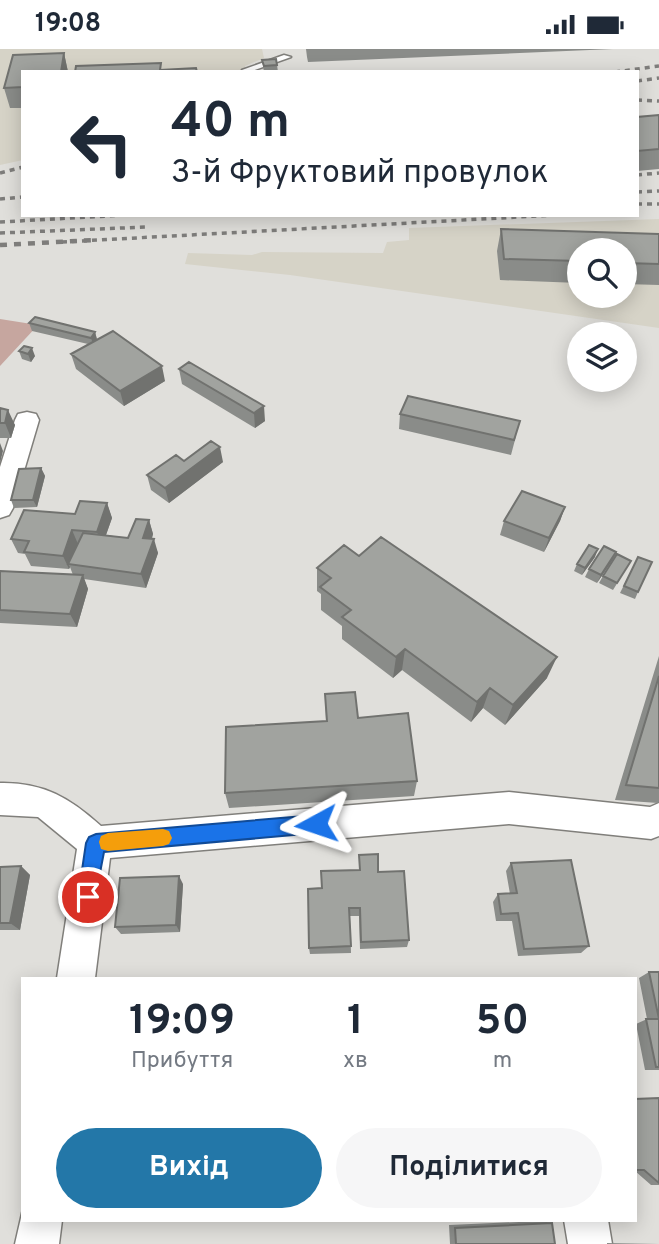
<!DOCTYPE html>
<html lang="uk">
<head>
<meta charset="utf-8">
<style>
	:root { --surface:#fff; --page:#f6f6f7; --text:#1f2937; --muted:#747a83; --accent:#2377a8 }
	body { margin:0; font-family:Overpass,sans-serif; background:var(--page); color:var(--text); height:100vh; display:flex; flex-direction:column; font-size:26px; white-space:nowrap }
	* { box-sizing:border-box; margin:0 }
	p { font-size:23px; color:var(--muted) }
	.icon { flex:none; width:38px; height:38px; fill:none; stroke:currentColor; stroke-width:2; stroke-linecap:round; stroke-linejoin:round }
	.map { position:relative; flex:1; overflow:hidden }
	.drawer { position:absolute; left:21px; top:928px; width:616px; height:245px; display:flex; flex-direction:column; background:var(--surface); border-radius:0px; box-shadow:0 4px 18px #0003 }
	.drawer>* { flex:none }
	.guide { position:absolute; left:21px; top:21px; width:618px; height:147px; border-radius:0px; box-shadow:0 4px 18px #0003; background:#fff; color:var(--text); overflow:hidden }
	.controls { position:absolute; left:567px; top:189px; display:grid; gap:14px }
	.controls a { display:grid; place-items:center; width:70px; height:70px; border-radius:50%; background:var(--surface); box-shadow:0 4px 18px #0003; font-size:35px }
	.pin { position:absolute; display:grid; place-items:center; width:60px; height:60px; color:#fff; margin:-30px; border:4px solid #fff; border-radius:50%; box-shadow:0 2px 7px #0007 }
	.me { position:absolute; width:77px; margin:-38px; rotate:265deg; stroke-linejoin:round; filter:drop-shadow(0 0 5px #0008) }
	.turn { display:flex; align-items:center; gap:24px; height:147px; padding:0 35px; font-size:32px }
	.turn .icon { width:91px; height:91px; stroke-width:2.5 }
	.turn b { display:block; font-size:49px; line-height:60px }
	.eta { display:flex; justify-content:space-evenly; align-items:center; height:119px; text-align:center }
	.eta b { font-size:42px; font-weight:700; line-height:49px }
	.button { display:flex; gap:14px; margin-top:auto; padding:14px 35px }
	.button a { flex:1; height:80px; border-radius:42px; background:var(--accent); color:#fff; font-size:28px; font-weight:700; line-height:80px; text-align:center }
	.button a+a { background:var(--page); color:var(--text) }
	.status { display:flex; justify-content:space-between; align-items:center; height:49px; padding:0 35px; background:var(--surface); direction:ltr }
	.status svg { height:19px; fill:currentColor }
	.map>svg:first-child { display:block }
	.built { fill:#d6d3c7; fill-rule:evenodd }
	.green { fill:#c6a69f }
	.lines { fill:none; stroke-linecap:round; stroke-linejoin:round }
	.lane-casing { stroke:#807f7b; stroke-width:3 }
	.street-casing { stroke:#807f7b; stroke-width:3 }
	.lane { fill:#fff; fill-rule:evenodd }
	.street { fill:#fff; fill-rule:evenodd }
	.rail-far1 { stroke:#7e7d7b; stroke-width:3.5; stroke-dasharray:5 5; stroke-linecap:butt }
	.rail { stroke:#7e7d7b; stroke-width:4.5; stroke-dasharray:7 7; stroke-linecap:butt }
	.wall { fill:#8a8c89 }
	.shaded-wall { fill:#71726f }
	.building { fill:#a1a39f; stroke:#71726f; stroke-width:2 }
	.route { fill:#1a73e8; stroke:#114b97; stroke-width:2 }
	.slow { fill:#f59e0b }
</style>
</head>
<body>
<div class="status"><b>19:08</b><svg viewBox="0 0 49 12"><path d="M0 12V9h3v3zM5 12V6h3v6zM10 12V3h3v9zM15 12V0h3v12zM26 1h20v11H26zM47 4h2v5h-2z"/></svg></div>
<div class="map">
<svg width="659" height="1195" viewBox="0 0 659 1195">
	<rect width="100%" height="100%" fill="#e0dfdb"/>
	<!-- built -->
	<path class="built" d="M0 0H262L264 9 245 17 247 23H23V111L0 116Z
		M659 170V279L290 226 185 215 188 204 252 206 262 203 383 204 387 193 409 191V179ZM579 201H625V247H579Z"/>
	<!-- green -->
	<path class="green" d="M0 270 38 276 0 317Z"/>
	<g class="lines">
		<!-- lane casing -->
		<g class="lane-casing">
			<path id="lane" d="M284 6 291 8 249 23 242 21Z"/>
		</g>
		<!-- street casing -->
		<g class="street-casing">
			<path id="street" d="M27 363 36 365 39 371 13 459 9 466 0 469V418L15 371 18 365Z
				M0 734C43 733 70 749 101 777L509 743 650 758 659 754V787L651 790 509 775 110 809 95 929H57L77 800 38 768 0 766Z
				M23 1160V1171H62L59 1195H15Z
				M564 1171H608L612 1195H568Z"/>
		</g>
		<!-- lane -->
		<use href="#lane" class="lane"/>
		<!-- street -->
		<use href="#street" class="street"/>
		<!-- rail-far1 -->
		<path class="rail-far1" d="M615 23 659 17
			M637 32 659 29
			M637 51 659 52
			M0 124 23 118
			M637 126 659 124
			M637 143 659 142
			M0 150 23 148
			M637 155H659
			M0 173 125 166
			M0 184 147 178
			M62 193 555 166"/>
		<!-- rail -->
		<path class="rail" d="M0 196 94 191"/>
	</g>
	<!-- wall -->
	<path class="wall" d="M306 0H613L308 13 307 8Z
		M64 4 68 23H23V59H10L4 39 13 6Z
		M262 11 277 16 278 23H264Z
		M659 66V120L637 122V68Z
		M501 180 659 185V236L625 235V201H579V234L500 231 497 202Z
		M29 274 95 283 97 290 165 332 124 357 76 320 71 305 88 295 32 282Z
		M19 302 35 307 31 313 22 310Z
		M189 313 265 372 255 379 182 335 179 320Z
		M0 359 15 376 11 389H0Z
		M400 365 516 387 511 406 399 380Z
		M184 412 223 413 169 454 151 441 147 426Z
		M41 419 45 427 37 458 14 459 11 451Z
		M107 454 112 469 106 486 128 489 149 471 153 485 152 490 158 504 146 539 84 530 88 540 77 578 0 574V522L73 526 70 518 69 520 31 517 25 505 18 504 11 490 75 465Z
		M565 458 560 472 544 503 500 486 504 472Z
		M359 507 547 629 505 676 483 659 471 673 402 621 393 629 342 590V577L321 561V545L317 542V519Z
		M595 508 582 526 574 522 577 515Z
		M638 508V543L635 550 620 544Z
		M613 510 597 534 585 528 589 520Z
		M631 512 613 541 599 534 603 527Z
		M659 607V753L658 754 615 751Z
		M325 645 358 669 417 732 414 747 229 759 225 744 326 672Z
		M359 806 378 823 409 891 407 898 360 900 359 867H350L351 904 310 905 309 899 322 839 359 821Z
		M511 814 589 897 581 904 518 907 512 872H496L493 853 498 845H510L506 822Z
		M21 817 30 826 20 881H0V818Z
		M183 835 180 883 121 885 115 878Z
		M649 923H659V1021H645L636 975 647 970 639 929Z
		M659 1049V1136H651L635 1122V1050Z
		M541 1172 552 1174 555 1195H450L449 1176Z
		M607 1194 659 1195H607Z"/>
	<!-- shaded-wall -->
	<path class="shaded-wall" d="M64 4 68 23H61Z
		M95 283 97 291 94 297 91 289Z
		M32 299 35 307 31 313 28 305Z
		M162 317 165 332 124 357 120 342Z
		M264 357 265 372 255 379 254 364Z
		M8 361 15 376 11 389 5 374Z
		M0 394 3 402 0 414Z
		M220 398 223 413 169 454 165 439Z
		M41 419 45 427 37 458 33 451Z
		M107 454 112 469 102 497 97 483Z
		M565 458 560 472 544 503 549 489Z
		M149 471 153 485 147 503 143 489Z
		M72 481 78 495 68 515 70 518 69 520 63 507Z
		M154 490 158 504 146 539 141 525Z
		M598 500 595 508 582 526 585 519Z
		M616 503 613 510 597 534 601 526Z
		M83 526 88 540 77 578 70 565Z
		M405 600 402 621 393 629 396 608Z
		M557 608 547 629 505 676 513 656Z
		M490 639 483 659 471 673 477 653Z
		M21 817 30 826 20 881 10 874Z
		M179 827 183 835 180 883 176 876Z"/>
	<!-- building -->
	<path class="building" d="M64 4 61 23H23V38L4 39 13 6Z
		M276 10 277 16 264 17 262 11Z
		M161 14 160 21 196 19 197 23H75L76 17Z
		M659 66V100L637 102V68Z
		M501 180 659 185V215L625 214V201H579V212L504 210Z
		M35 268 95 283 91 289 29 274Z
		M113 282 162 317 120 342 71 305Z
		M24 297 32 299 28 305 19 302Z
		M189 313 264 357 254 364 179 320Z
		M408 347 520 372 514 391 400 365Z
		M0 359 8 361 5 374H0Z
		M211 392 220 398 165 439 147 426 176 406 184 412Z
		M41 419 33 451H11L19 420Z
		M522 442 565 458 549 489 504 472Z
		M80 452 107 454 97 483 72 481 63 507 24 503 29 492 11 490 24 461 75 465Z
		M136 470 149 471 143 489 154 490 141 525 68 515 83 484 128 489Z
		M381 488 557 608 513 656 490 639 477 653 405 600 396 608 342 568 351 561 320 538 331 529 317 519 344 496 359 507Z
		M589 496 598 500 585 519 577 515Z
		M604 497 616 503 601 526 589 520Z
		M617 505 631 512 617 534 603 527Z
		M638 508 652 513 638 543 624 537Z
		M0 522 83 526 70 565 0 561Z
		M659 627V739L626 736Z
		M355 643 358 669 408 664 417 732 225 744 226 678 327 672 325 645Z
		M378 805V823L404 822 409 891 361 893 360 859H349L351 897 309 899 308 840 322 839 321 822 360 821 359 806Z
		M571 811 589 897 524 900 518 864 501 865 498 845 517 844 511 814Z
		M21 817 10 874H0V818Z
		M179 827 176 876 115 878 120 829Z
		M649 923H659V1018H656L646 970H659Z
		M659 1049V1134L644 1121H635V1050Z
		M552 1174 555 1195H456L455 1179Z"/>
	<!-- route -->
	<path class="route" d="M316 766 323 769 325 775 323 781 316 784 104 803 94 855 88 858 81 855 78 848 86 794 89 788 96 785Z"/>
	<!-- slow -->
	<path class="slow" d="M163 780 169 782 172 789 169 795 163 797 108 802 101 800 99 793 101 787 108 784Z"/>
</svg>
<div class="controls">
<a><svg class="icon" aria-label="search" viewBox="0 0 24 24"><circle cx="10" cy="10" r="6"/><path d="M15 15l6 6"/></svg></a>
<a><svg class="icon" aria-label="layers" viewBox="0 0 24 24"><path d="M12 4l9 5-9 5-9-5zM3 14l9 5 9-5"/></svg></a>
</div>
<div class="pin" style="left:88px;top:848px;background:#d93025"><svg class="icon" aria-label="arrive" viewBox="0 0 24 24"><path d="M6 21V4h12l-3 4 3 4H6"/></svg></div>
<svg class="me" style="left:316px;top:775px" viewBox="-20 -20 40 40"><path d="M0-17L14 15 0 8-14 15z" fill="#1a73e8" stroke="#fff" stroke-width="4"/></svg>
<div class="guide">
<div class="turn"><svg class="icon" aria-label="left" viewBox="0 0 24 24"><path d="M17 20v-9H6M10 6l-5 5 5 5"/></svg><div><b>40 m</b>3-й Фруктовий провулок</div></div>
</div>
<section class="drawer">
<div class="eta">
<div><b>19:09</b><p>Прибуття</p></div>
<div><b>1</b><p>хв</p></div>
<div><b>50</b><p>m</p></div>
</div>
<div class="button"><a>Вихід</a><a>Поділитися</a></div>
</section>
</div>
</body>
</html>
